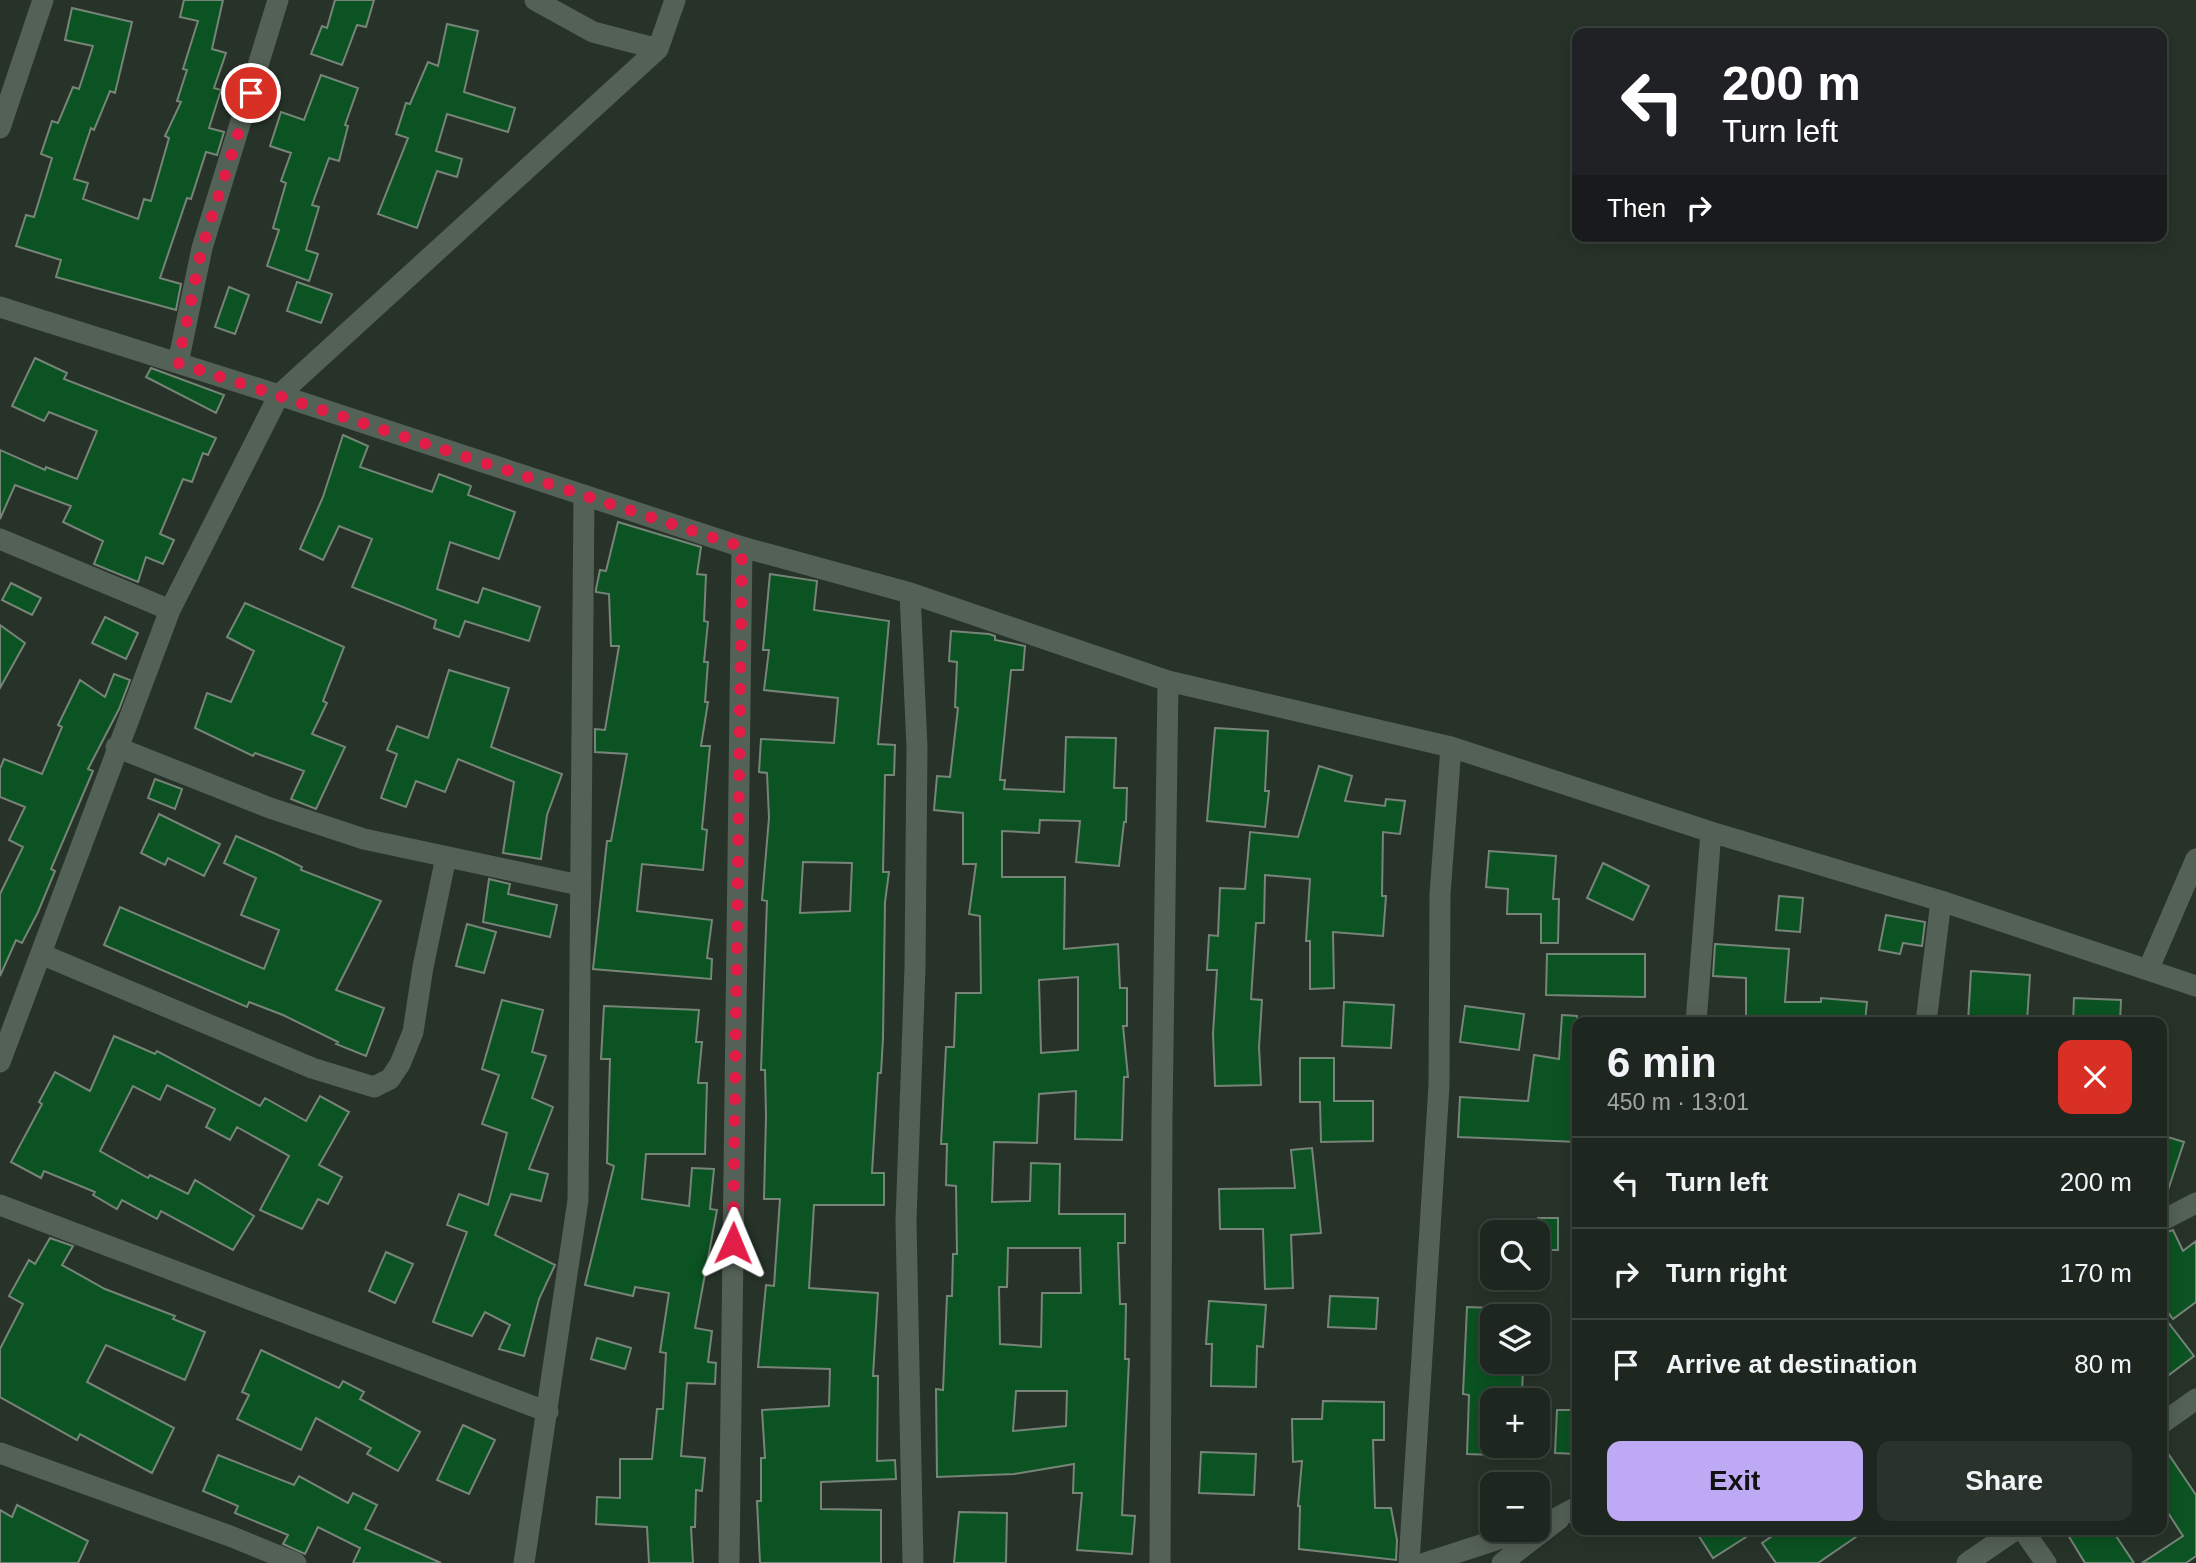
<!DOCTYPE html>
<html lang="en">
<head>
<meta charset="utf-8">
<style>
	:root { --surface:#1d261f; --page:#2a322c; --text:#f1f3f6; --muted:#a0a5a4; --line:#3b433d; --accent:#bea9f4 }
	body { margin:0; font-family:Helvetica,sans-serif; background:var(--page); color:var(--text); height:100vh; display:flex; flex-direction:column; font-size:26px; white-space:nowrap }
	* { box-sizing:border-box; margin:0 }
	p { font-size:23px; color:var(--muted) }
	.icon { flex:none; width:38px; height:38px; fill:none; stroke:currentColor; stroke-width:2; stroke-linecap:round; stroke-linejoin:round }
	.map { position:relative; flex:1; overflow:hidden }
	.sheet { position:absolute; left:1572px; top:1017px; width:595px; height:518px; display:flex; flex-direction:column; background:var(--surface); border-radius:14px; box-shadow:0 4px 18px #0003,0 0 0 2px var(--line) }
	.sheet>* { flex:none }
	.guide { position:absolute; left:1572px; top:28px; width:595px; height:214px; border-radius:14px; box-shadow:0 4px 18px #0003,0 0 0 2px var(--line); background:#202124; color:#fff; overflow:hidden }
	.fabs { position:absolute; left:1480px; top:1220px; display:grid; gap:14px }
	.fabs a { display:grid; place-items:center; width:70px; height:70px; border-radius:14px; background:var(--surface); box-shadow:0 4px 18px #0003,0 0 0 2px var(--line); font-size:35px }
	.pin { position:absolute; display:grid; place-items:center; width:60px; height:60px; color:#fff; margin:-30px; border:4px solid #fff; border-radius:50%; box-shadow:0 2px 7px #0007 }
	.me { position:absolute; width:77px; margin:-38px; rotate:1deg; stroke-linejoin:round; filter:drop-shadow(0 0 5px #0008) }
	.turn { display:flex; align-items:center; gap:24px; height:147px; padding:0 35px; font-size:32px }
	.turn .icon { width:91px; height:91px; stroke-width:2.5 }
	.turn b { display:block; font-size:49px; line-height:60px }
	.then { display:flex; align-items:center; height:66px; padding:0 35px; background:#0003; gap:14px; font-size:26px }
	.round { display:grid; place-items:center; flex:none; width:74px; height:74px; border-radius:14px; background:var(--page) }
	.headline { display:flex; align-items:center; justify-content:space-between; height:119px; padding:0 35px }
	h1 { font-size:42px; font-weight:700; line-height:52px }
	.primary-button { display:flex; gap:14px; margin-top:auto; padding:14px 35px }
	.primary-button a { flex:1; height:80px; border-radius:14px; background:var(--accent); color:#111; font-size:28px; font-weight:700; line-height:80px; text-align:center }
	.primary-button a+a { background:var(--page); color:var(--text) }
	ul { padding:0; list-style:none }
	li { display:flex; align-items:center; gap:21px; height:91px; padding:0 35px; border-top:2px solid var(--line) }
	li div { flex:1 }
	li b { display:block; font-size:26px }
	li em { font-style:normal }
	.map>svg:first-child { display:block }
	.building { fill:#0b5322; stroke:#778478; stroke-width:2; fill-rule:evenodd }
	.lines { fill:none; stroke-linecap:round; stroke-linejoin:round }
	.minor { stroke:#546156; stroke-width:21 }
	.route { stroke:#e11d48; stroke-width:12; stroke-dasharray:0 21.6 }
</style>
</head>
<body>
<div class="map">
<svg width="2196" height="1563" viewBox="0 0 2196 1563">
	<rect width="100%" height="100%" fill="#273329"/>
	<!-- building -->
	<path class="building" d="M184 0H223L212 49 226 53 214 88 221 90 209 128 224 132 217 155 206 152 191 199 187 198 160 278 181 284 176 310 56 277 61 260 16 246 26 215 34 217 52 158 41 154 52 121 58 123 73 87 79 89 93 46 65 40 72 8 132 22 115 93 110 91 94 130 91 128 74 179 88 183 83 199 138 219 144 199 151 201 169 138 165 136 181 102 177 101 187 70 183 69 198 21 180 17Z
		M335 0H374L366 27 357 25 342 65 311 54 322 26 327 28Z
		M447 24 478 31 464 92 515 108 508 132 447 114 436 151 462 159 457 177 437 171 417 228 378 214 408 138 396 134 406 103 410 104 428 62 438 66Z
		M321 75 358 88 345 125 348 126 339 161 329 158 312 205 319 207 306 250 318 254 309 281 267 266 279 230 273 228 286 183 281 181 291 153 270 146 281 112 304 120Z
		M297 282 332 294 321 323 287 311Z
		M229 287 249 295 235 334 215 327Z
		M35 358 67 373 64 379 216 438 208 455 203 453 192 482 183 479 160 534 174 540 163 564 146 557 138 582 94 564 103 541 63 522 71 506 15 485 0 519V450L45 470 46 467 77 479 97 431 49 412 44 421 12 406Z
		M151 368 224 395 216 413 146 377Z
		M343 435 368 446 360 467 432 492 439 474 471 486 468 495 515 512 499 559 450 542 437 589 478 603 483 588 540 607 529 641 465 621 459 637 434 628 436 620 352 587 372 539 339 526 323 560 300 549 323 497Z
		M618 522 701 547 697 574 706 575 704 621 708 622 704 662H708L705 702H708L701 746H710L702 829 707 830 703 870 642 864 637 911 712 920 707 958 712 959 711 979 593 969 607 841H611L627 754 595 752V729L605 730 619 646H611L609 594 596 592V589L600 570 606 571Z
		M770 574 817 581 814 610 889 621 878 744 895 745 894 775H885L883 872H889L885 902 883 1038 881 1073H878L872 1173H884V1205H814L809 1288 878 1293 873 1376H878L877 1461 895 1460 896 1479 821 1482V1509L881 1510V1563H760L757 1501H761V1458H765L762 1410 829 1406 830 1369 758 1367 766 1285 774 1286 780 1199H764L766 1116 765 1070H761L767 901 762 900 769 818 767 773 759 772 761 739 834 743 838 698 764 690 769 650H763ZM803 862 852 863 850 911 800 913Z
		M11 583 41 598 32 615 2 600Z
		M245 603 344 647 323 701 327 703 312 734 345 747 316 809 291 799 304 771 255 753 253 756 195 728 207 693 231 702 254 651 227 637Z
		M105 617 138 633 126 659 92 643Z
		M0 625 25 643 0 688Z
		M951 631 989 634 995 636V640L1025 646 1023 670H1011L1000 780H1005L1004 789 1064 792 1066 737 1116 738 1114 788H1127L1126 822H1124L1119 866 1076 862 1080 821 1040 820 1039 833 1002 831V877H1065L1064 949 1118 944 1120 988H1127V1026H1123L1128 1077H1124L1122 1140 1075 1139 1076 1091 1039 1094 1037 1143 994 1142 992 1202 1030 1201 1031 1163 1060 1164 1059 1214H1125V1243H1118L1120 1304H1126L1125 1359H1129L1122 1515 1135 1516 1132 1554 1077 1550 1082 1493H1073L1074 1464 1014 1474 937 1477 936 1389 943 1390 947 1296H952L953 1254H957L956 1186 946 1185 947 1144H941L946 1047H954L956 993H981L980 916 969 914 976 864H963V813L934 810 937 776 950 777 958 708 955 707 957 662 949 661ZM1078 977V1050L1041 1053 1039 980ZM1008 1248H1080L1081 1293H1042L1041 1347 1000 1344 999 1287H1007ZM1016 1391H1067L1066 1426 1013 1431Z
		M449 670 509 688 491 747 562 774 547 815 541 859 503 853 514 782 458 759 445 792 416 781 406 807 381 798 397 754 387 750 397 726 428 738Z
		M114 674 130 680 119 709 88 769 93 771 51 869 55 871 38 912 22 943 16 940 0 976V894L23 847 9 840 25 807 0 797V769L4 759 42 774 62 727 58 725 80 680 105 697Z
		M1215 728 1268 731 1265 791H1269L1265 827 1207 821Z
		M1319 766 1352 776 1345 801 1385 806 1386 799 1405 801 1400 834 1383 832 1382 896H1386L1383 936 1333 932 1334 988 1310 989V941H1306L1310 879 1265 875 1264 923H1256L1251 999 1262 1000 1259 1047 1261 1085 1215 1086 1213 1034 1217 970H1207L1209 935 1218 936 1220 888 1245 889 1250 832 1298 837Z
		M155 779 182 789 175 809 148 798Z
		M159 814 220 844 204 876 168 858 165 865 141 853Z
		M236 836 276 854 302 867 301 870 381 901 336 990 384 1008 366 1056 336 1044 338 1042 283 1015 249 1002 247 1007 104 945 120 907 264 969 279 930 241 915 256 878 224 863Z
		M1489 851 1556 856 1553 899H1559L1558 943H1541V914H1507L1508 889 1486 887Z
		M1603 863 1649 886 1633 920 1587 898Z
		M489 879 510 884 508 894 557 905 550 937 483 922Z
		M1779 896 1803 898 1800 932 1776 930Z
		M1886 915 1925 922 1922 946 1903 943 1900 954 1879 950Z
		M467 924 496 932 484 973 456 966Z
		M1715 944 1789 949 1785 1002H1821V998L1867 1002 1865 1022H1746V978L1713 976Z
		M1547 954H1645V997L1546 995Z
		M1971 971 2030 975 2027 1022H1968Z
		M2074 998 2121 1000 2120 1022H2073Z
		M502 1000 543 1010 532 1052 546 1056 532 1098 553 1107 529 1169 548 1174 541 1201 511 1194 495 1235 555 1265 539 1299 524 1356 499 1349 510 1325 485 1312 472 1336 433 1322 467 1232 447 1225 459 1194 488 1205 507 1133 482 1124 499 1075 482 1069Z
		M1344 1002 1394 1005 1391 1048 1342 1046Z
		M604 1006 699 1010 696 1042H702L698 1083H707L705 1154H646L642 1199 689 1206 692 1168 714 1169 710 1209 717 1210 695 1328 712 1331 708 1362 716 1363 715 1384 687 1383 681 1456 705 1458 702 1491 696 1490 695 1527H691L693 1563H649L647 1527 596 1524 597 1497 620 1498V1459H652L657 1409H663L666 1353 660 1352 669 1293 635 1287 633 1296 585 1285 614 1166 607 1163 610 1059H601Z
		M1465 1006 1524 1014 1519 1050 1460 1042Z
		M1562 1015 1577 1016V1142L1458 1137 1460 1097 1528 1101 1534 1055 1559 1059Z
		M114 1036 155 1054 157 1051 260 1106 265 1098 306 1121 320 1096 349 1112 319 1165 342 1177 328 1204 318 1199 302 1229 260 1210 289 1156 237 1127 230 1140 206 1127 215 1109 167 1085 160 1100 133 1086 100 1151 148 1178 150 1175 188 1194 195 1180 254 1216 233 1250 161 1211 157 1219 122 1200 117 1209 93 1195 95 1192 44 1171 41 1178 11 1162 42 1104 39 1102 55 1072 90 1091Z
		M1300 1058H1334V1101H1373V1141L1321 1142 1320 1102H1300Z
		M2161 1135 2184 1142 2165 1199 2161 1198Z
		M1312 1148 1321 1233 1291 1235 1293 1288 1265 1289 1263 1229H1220L1219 1189 1295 1188 1291 1150Z
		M1538 1218H1558V1250H1538Z
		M2173 1230 2183 1251 2196 1241V1302L2173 1319 2161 1303V1234Z
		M50 1238 73 1246 62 1265 105 1289 175 1316 173 1319 205 1332 185 1380 106 1345 87 1382 174 1428 152 1473 80 1434 77 1440 0 1397V1349L23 1304 9 1296 29 1260 35 1264Z
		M386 1252 413 1264 395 1303 369 1291Z
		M1330 1296 1378 1298 1376 1329 1328 1327Z
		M1209 1301 1266 1305 1263 1347 1257 1346 1256 1387 1211 1386 1212 1344H1206Z
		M1467 1307 1493 1308V1363L1523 1364 1522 1397 1493 1396V1455L1467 1454 1469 1395 1463 1394Z
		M2161 1313 2194 1356 2161 1381Z
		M597 1338 631 1348 625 1369 591 1359Z
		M261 1350 339 1388 343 1381 364 1392 360 1399 420 1432 398 1471 367 1454 371 1448 316 1418 301 1450 237 1419 249 1395 242 1392Z
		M1323 1401 1384 1402V1440H1373L1375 1508H1391L1397 1540 1396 1560 1299 1549 1300 1506H1298L1302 1461 1293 1462 1292 1419H1322Z
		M1557 1410H1577V1454L1555 1453Z
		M463 1425 495 1440 469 1494 437 1480Z
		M2161 1443 2196 1495V1556L2186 1563H2142L2183 1536 2161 1502Z
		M1201 1452 1256 1454 1254 1495 1199 1493Z
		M218 1455 294 1485 299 1476 348 1503 353 1493 377 1505 365 1529 441 1563H353L360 1548 318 1527 305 1554 283 1544 288 1535 235 1513 238 1506 203 1491Z
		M17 1505 88 1541 78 1563H0V1510L12 1517Z
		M959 1512 1007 1513 1006 1563H954Z
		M1695 1530H1757L1713 1558Z
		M1781 1530H1866L1818 1563H1776L1762 1543Z
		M2065 1530H2112L2134 1563H2085Z"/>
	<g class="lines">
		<!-- minor -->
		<path class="minor" d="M535 0 593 32 658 49
			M675 0 658 49 279 395 742 547 910 593 1168 681 1451 747 1711 832 1941 901 2196 986
			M0 128 43 0
			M0 307 279 395 170 610 0 1062
			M178 363 202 248 278 0
			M0 539 170 610
			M910 593 917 747 915 967 906 1221 913 1563
			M116 747 270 808 364 839 579 885
			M41 954 312 1068 374 1087 390 1079 400 1064 413 1032 423 967 446 857
			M2149 968 2196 859
			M1696 1022 1711 832
			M1926 1022 1941 901
			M0 1205 548 1412
			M2161 1221 2196 1203
			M2161 1424 2196 1399
			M0 1453 230 1536 296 1563
			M1547 1523 1577 1507
			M2023 1530 2046 1563
			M524 1563 578 1200 584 495
			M729 1563 742 547
			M1160 1563 1162 1119 1168 681
			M1409 1563 1439 1085 1440 894 1451 747
			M1425 1563 1527 1530
			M1502 1563 1559 1519
			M1967 1563 2015 1530"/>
	</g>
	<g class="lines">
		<!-- route -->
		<path class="route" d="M251 93 202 248 178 363 742 547 733 1243"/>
	</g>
</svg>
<div class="fabs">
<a><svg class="icon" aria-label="search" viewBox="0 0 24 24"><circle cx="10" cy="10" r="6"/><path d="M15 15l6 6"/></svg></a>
<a><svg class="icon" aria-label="layers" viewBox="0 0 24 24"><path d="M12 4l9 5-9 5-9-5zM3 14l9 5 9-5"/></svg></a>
<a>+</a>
<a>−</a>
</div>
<div class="pin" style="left:251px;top:93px;background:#d93025"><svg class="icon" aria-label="arrive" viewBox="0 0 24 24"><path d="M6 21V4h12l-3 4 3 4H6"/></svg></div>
<svg class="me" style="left:733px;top:1243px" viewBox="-20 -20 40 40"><path d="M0-17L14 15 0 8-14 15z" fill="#e11d48" stroke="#fff" stroke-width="4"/></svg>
<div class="guide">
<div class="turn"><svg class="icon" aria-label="left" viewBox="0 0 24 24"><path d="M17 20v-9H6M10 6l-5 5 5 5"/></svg><div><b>200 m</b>Turn left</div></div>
<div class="then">Then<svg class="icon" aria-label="right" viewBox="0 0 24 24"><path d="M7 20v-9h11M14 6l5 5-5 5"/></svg></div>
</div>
<section class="sheet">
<div class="headline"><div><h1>6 min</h1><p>450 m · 13:01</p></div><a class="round" style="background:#d93025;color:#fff"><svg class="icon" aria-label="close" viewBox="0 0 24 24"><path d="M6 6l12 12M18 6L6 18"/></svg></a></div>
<ul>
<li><svg class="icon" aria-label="left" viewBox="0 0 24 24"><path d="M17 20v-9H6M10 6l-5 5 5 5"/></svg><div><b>Turn left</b></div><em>200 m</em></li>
<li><svg class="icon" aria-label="right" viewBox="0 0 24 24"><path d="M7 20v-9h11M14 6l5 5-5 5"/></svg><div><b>Turn right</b></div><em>170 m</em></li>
<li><svg class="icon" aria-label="arrive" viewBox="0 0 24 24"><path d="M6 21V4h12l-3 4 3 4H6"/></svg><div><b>Arrive at destination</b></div><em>80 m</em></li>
</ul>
<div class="primary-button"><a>Exit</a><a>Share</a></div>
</section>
</div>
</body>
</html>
